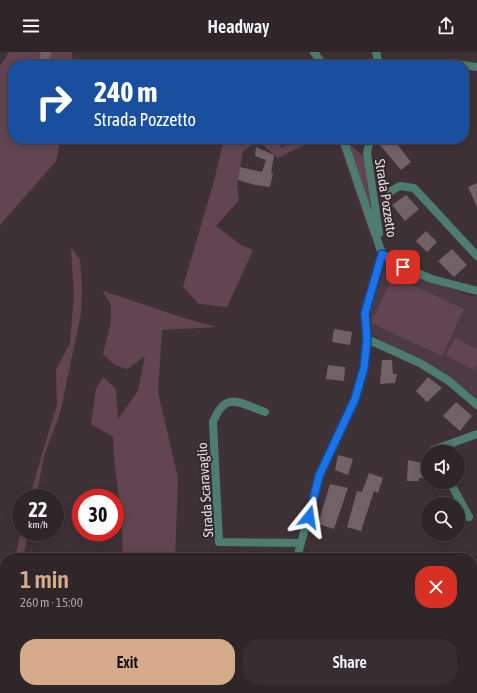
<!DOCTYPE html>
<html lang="en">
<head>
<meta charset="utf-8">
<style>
	:root { --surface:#2f2629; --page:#372e31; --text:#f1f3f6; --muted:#a7a5a8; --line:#4a4346; --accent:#d6ab8b }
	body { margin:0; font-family:"Asap Condensed",sans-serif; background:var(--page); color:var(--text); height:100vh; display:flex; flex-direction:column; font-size:15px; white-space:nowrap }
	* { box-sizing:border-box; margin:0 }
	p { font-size:13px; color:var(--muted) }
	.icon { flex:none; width:22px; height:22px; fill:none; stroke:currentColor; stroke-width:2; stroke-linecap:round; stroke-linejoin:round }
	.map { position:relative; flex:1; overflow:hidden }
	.panel { position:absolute; left:0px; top:501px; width:477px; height:140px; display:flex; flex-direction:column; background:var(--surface); border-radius:16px 16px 0 0; box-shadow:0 2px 10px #0003,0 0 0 1px var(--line) }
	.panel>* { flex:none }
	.banner { position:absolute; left:8px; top:8px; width:461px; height:84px; border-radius:16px; box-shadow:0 2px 10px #0003,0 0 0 1px var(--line); background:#1a4fa0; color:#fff; overflow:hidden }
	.fabs { position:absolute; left:421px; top:393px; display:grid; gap:8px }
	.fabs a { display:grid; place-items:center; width:44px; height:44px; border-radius:50%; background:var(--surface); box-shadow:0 2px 10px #0003,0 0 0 1px var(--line); font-size:20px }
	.speed { position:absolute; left:12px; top:437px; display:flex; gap:8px; font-size:20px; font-weight:700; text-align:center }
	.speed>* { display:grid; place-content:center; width:52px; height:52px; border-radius:50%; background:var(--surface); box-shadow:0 2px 10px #0003,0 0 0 1px var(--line); line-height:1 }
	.speed small { font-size:10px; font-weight:400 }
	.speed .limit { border:6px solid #d22; background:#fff; color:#111 }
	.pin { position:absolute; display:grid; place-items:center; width:34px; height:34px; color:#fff; margin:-17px; border-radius:8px; box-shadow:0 2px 6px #0006 }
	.me { position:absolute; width:44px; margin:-22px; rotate:15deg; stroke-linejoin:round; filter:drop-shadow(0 0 3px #0008) }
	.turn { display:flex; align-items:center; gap:14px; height:84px; padding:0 20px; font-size:18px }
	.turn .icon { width:52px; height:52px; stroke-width:2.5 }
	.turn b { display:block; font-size:28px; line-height:34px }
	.round { display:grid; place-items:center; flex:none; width:42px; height:42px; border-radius:16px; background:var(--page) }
	.summary { display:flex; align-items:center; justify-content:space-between; height:68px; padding:0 20px }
	h1 { font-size:24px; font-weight:600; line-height:30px; color:var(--accent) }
	.button { display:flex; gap:8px; margin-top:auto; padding:8px 20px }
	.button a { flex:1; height:46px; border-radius:16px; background:var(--accent); color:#111; font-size:16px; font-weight:600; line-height:46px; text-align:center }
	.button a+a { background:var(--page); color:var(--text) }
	header { display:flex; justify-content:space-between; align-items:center; height:52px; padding:0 20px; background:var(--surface); font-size:18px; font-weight:600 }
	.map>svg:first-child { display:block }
	.built { fill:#4e3a42 }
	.green { fill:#634551 }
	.building { fill:#706267 }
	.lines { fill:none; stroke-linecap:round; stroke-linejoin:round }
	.street { stroke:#4e7c71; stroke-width:8 }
	.route-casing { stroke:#114b97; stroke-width:10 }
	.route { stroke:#1a73e8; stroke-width:7 }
	.labels { text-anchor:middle; stroke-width:4; stroke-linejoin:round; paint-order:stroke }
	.street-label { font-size:14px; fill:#e6dee1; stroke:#35292d }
</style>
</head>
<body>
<header><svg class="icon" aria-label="menu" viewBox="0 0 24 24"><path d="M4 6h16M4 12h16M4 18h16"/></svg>Headway<svg class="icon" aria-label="share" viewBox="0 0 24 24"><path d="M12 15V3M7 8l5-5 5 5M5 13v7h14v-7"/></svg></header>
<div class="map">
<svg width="477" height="641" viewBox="0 0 477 641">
	<rect width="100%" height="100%" fill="#3f3237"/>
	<!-- built -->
	<path class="built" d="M387 207 431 229 470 244H477V351L438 317 417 304 393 295 379 287 372 281 370 268 371 258Z"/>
	<!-- green -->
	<path class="green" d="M9 0H72L73 13H13V87H61L56 109 0 173V14Z
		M224 87H281V96L299 87H316L278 106 258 89 243 99 237 133 239 148 216 174 241 193 253 198 227 255 199 252 183 235 214 129Z
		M335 87H344L364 105 371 159V184L339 90Z
		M71 195 80 208 82 235 81 262 60 361 44 404 36 446H29L57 353 56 318 70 291 74 244Z
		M393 224 464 257 442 304 371 271Z
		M103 239C141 251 177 265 216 275L162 278 158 340 178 426 175 506H158L155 501 151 506H122C125 466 114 426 113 385L91 372 96 337 103 325 116 337 118 367 138 339 145 304 127 317 115 313 103 302 111 269V253Z
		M455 286 477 297V311L474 318 446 303Z
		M21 479 28 480 23 506H15Z
		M5 602V636H38L37 641H0V603Z"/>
	<!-- building -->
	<path class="building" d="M41 0H51L49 11 39 9Z
		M387 87H393L411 110 401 118 380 93Z
		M256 95 274 103 271 121H273L270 135 255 133 238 128 240 115 262 120 266 108 255 104Z
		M477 131V155L468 135Z
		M406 143 419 157 405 169 392 153Z
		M426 179 437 190 427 200 416 189Z
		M452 197 467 213 454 225 438 209Z
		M334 277 352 280 350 293 332 290Z
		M382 308H392L393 322H397L395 331 380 332Z
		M328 313 345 315 344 329 326 327Z
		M428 325 442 336 427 350 416 339Z
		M456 350 472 364 460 379 443 364Z
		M338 403 353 407 348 423 335 418Z
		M408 408 422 411 425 419 424 426H419V429H407Z
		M369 421 383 426 378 441 374 439 361 479 347 475 357 439 362 440Z
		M330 432 348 436 334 477 318 472Z"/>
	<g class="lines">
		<!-- street -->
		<path class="street" d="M314 0 323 13
			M376 0 379 13
			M448 11 477 15
			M370 87 367 101 379 181
			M388 144 391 139 400 134 414 136 477 204
			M381 198 382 202 403 215 432 227 477 239
			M367 287 420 311 449 329 477 353
			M265 360C239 351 226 338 213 370L219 490 301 491
			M434 400 433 398 477 382
			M450 430 469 465
			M297 506 319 424 355 347 364 316 367 287 365 261 382 202 343 87
			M127 636 129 641
			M273 636 274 641"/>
	</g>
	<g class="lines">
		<!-- route casing -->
		<g class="route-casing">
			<path id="route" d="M309 465 319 424 355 347 364 316 367 287 365 261 382 202 403 215"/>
		</g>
		<!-- route -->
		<use href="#route" class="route"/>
	</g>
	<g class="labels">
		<!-- street labels -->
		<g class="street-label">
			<text transform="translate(386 146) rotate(81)" y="5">Strada Pozzetto</text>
			<text transform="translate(205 438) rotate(-94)" y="5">Strada Scaravaglio</text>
		</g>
	</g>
</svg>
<div class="fabs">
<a><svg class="icon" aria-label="sound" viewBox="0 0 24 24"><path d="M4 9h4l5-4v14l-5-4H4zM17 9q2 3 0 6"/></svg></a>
<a><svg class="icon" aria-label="search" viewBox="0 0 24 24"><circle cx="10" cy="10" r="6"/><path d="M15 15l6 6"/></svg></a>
</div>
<div class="speed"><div>22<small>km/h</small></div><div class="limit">30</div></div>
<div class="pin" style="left:403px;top:215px;background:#d93025"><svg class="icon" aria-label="arrive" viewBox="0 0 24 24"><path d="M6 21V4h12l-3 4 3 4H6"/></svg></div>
<svg class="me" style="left:309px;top:465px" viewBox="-20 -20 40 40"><path d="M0-17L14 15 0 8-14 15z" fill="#1a73e8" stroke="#fff" stroke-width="4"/></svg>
<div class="banner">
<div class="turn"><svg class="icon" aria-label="right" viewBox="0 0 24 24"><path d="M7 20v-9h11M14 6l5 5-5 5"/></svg><div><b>240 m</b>Strada Pozzetto</div></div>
</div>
<section class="panel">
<div class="summary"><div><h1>1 min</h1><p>260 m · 15:00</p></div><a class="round" style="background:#d93025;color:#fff"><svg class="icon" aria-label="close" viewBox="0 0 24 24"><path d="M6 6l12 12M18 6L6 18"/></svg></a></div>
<div class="button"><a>Exit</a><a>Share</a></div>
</section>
</div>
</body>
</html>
